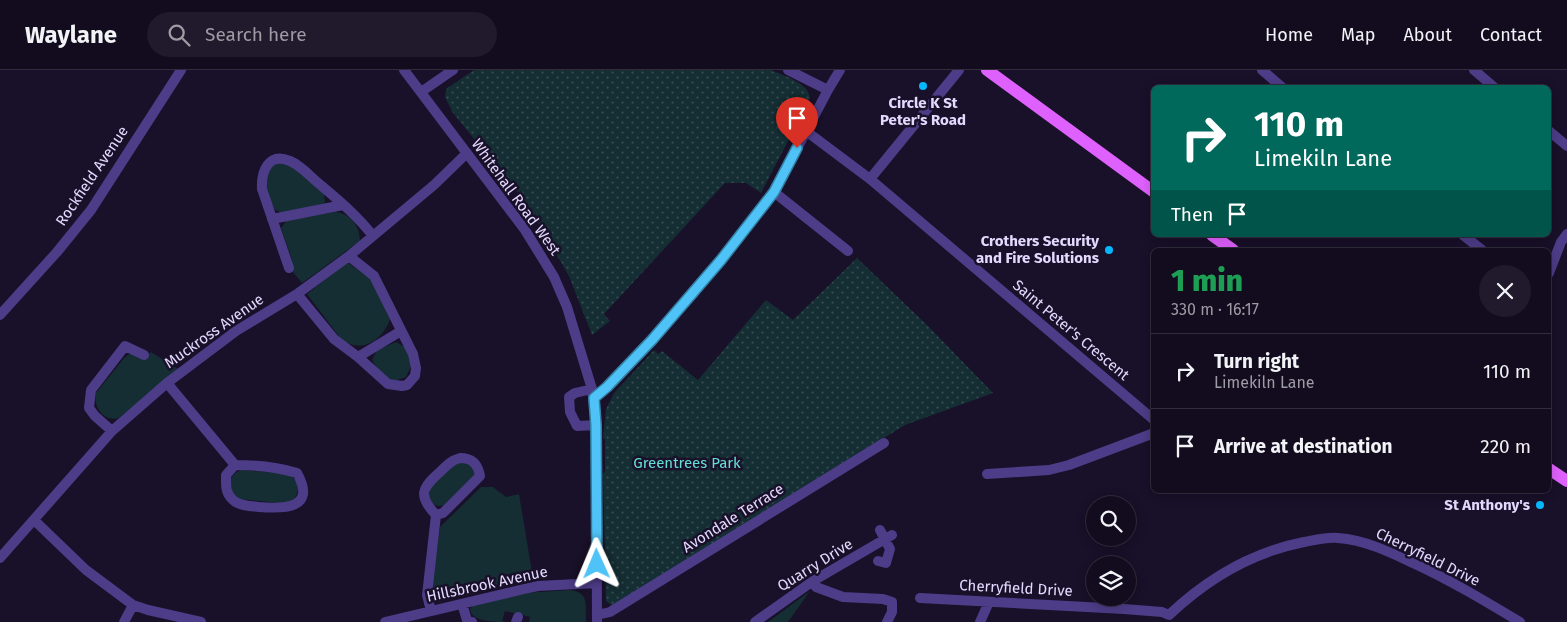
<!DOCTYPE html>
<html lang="en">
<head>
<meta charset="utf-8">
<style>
	:root { --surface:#130c1f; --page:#201a2c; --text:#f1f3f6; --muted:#9d9ba4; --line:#322c3d }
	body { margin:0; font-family:"Fira Sans",sans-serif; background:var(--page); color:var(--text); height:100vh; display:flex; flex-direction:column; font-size:19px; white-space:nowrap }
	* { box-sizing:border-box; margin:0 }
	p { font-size:16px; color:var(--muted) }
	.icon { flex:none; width:28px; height:28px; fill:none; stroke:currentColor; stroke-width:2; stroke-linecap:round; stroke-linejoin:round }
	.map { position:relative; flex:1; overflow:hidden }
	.side { position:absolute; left:1151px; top:178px; width:400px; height:245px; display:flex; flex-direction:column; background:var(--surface); border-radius:8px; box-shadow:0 2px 12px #0003,0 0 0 1px var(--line) }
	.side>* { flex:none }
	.banner { position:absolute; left:1151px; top:15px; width:400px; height:152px; border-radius:8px; box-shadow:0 2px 12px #0003,0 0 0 1px var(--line); background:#00695c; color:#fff; overflow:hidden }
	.buttons { position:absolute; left:1086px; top:426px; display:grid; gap:10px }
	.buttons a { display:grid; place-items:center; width:50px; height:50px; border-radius:50%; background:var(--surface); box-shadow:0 2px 12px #0003,0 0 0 1px var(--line); font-size:25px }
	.pin { position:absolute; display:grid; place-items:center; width:42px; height:42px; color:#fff; margin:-51px -21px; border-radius:50% 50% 50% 0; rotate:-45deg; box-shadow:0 0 5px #0007 }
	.pin .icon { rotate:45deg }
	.me { position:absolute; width:55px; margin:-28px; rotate:359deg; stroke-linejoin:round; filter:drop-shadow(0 0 4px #0008) }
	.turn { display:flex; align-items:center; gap:18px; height:105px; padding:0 20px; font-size:22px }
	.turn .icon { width:65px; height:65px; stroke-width:2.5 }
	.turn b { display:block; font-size:35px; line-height:42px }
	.then { display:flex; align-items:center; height:48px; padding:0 20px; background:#0003; gap:10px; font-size:19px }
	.round { display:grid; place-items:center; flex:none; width:52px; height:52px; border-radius:26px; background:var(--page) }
	.head { display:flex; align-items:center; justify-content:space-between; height:85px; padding:0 20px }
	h1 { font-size:30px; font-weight:800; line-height:38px; color:#1e9e55 }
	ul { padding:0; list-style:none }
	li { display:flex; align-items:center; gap:15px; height:75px; padding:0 20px; border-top:1px solid var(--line) }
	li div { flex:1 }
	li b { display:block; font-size:19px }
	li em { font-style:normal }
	header { display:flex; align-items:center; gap:30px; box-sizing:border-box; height:70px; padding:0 25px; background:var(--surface); border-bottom:1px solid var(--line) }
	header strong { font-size:24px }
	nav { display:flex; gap:28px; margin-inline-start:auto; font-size:18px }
	.search { width:350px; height:45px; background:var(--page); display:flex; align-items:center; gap:12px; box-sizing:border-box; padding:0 18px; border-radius:28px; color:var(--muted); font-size:19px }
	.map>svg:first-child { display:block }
	.grass { fill:#142e33 }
	.park { fill:url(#park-dots) }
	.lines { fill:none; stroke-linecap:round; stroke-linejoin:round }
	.minor { stroke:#4d3c87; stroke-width:10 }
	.major { stroke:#df61fd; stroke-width:12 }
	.route-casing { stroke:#337fa1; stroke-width:12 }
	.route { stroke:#4fc3f7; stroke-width:9 }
	.poi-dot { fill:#07b7fc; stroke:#191029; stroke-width:2 }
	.labels { text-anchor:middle; stroke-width:5; stroke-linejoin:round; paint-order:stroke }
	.poi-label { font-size:15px; font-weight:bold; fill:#e4d9fe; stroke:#191029; text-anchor:end }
	.street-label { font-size:15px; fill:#e4d9fe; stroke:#191029 }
	.park-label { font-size:15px; fill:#64dfd7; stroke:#191029 }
</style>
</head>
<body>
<header>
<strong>Waylane</strong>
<div class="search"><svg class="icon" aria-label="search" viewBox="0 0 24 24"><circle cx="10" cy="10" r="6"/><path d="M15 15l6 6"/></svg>Search here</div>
<nav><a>Home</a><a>Map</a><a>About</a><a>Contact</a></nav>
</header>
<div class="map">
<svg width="1567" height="552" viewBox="0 0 1567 552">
	<defs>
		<pattern id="park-dots" width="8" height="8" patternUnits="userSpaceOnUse" patternTransform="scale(1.25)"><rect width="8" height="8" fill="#142e33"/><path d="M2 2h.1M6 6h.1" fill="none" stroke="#364c52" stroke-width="1.8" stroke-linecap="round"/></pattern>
	</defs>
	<rect width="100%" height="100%" fill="#191029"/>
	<!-- grass -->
	<path class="grass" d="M281 93 293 97 324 124 325 132 323 134 283 143 275 140 267 123 265 106 274 95Z
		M335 142C350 143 360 156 360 171L302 213 292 201V190L281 158 287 150Z
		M347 192 373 211 390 249C383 270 361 285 341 269L307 224Z
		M396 272 405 277 412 294 406 307 395 311C384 307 378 301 372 290L377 280Z
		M133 281 144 287 151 282 178 299 119 348C103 352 93 337 96 323L124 288Z
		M464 392 475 399V405L444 435C435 438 433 434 428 427L432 414 455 393Z
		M241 400 289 404C301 413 301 426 288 434L240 429C230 424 231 418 231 408L235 403Z
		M481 417H493L506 427 519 424 532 502 528 507 521 511 439 532 431 530V523L440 457Z
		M571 520C590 523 585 536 586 552H529L530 547 505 541 502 551 505 552C495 552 471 552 470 539L473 535 524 523Z
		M810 521 788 552H768Z"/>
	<!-- park -->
	<path class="park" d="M474 0H771C784 6 810 13 810 29L761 123 746 113H725L604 244 610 251 592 265 569 206 527 134 453 43 445 27 446 19Z
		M857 188 927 255 993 323 905 355 619 532 611 535 606 531 603 404 605 401V369L603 368 606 339 614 323 654 280 658 284 662 281 698 310 766 230 793 250Z"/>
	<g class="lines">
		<!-- minor -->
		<path class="minor" d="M404 0 525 160 554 207 567 237 592 319 596 355 597 552
			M788 0 828 20
			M1262 0 1283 18
			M1474 0 1495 18
			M421 22 453 0
			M806 61 870 109 1154 350
			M1549 61 1567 76
			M870 109 959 0
			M774 122 848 181
			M272 149 343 135
			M1463 165 1482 180
			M289 198 262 119C261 102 268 82 290 91 300 95 309 105 317 112 337 129 357 145 373 166
			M1549 203 1561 172 1567 164
			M297 224 334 269 358 287 388 314 402 316 407 315 415 306 416 298 413 284 374 206 349 186
			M0 245 57 182 91 140 181 0
			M358 287 401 261
			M167 313 235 395
			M592 319 575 323 569 327 570 342 577 356 596 355
			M594 328 607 317 652 270 693 224 752 151 774 122 828 20 840 0
			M112 361 95 346 89 338 91 320 125 276 144 285
			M460 388C472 388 478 394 480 406L443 443 436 445C417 425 422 418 441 401 447 395 452 390 460 388Z
			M235 395C256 395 277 397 297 403 317 439 284 439 259 437 251 436 239 436 233 430 225 423 226 415 226 405Z
			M987 404 1049 400 1069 395 1154 363
			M34 450 86 500 133 535 148 540 201 552
			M0 488 112 361 167 313 236 261 297 224 349 186 434 115 467 83
			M878 491 886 493 890 479 880 460
			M813 511 816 517 843 527 883 529 892 532V542L887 552
			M920 528 1124 539 1162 542 1169 545C1207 509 1253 482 1304 472 1315 470 1327 467 1338 468 1365 470 1390 482 1413 493 1450 510 1485 531 1520 552
			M462 534 467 550 472 552
			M431 541 427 525 436 445
			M597 545 610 542 884 373
			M124 552 133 535
			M385 552 524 519 538 516 597 513
			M516 552 518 547
			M755 552 813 511 892 465
			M980 552 989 532"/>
		<!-- major -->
		<path class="major" d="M987 0 1154 122
			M1212 165 1233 180
			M1549 399 1567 411"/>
	</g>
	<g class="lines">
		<!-- route casing -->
		<g class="route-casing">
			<path id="route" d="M597 494 596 355 594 328 607 317 652 270 721 190 774 122 797 78"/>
		</g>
		<!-- route -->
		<use href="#route" class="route"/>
	</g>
	<!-- markers -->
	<g class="poi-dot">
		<circle cx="923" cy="16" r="5"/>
		<circle cx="1109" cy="180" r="5"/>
		<circle cx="1540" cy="435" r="5"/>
	</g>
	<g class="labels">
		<!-- poi labels -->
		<g class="poi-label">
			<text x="923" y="38" text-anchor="middle">Circle K St<tspan x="923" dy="17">Peter's Road</tspan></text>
			<text x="1099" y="176">Crothers Security<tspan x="1099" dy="17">and Fire Solutions</tspan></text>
			<text x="1530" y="440">St Anthony's</text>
		</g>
		<!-- street labels -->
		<g class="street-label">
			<text transform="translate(92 106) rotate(-56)" y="5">Rockfield Avenue</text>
			<text transform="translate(516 127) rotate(54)" y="5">Whitehall Road West</text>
			<text transform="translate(1071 260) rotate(40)" y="5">Saint Peter's Crescent</text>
			<text transform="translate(214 261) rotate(-35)" y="5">Muckross Avenue</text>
			<text transform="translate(733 448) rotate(-32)" y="5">Avondale Terrace</text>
			<text transform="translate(1428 487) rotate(26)" y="5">Cherryfield Drive</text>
			<text transform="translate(815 495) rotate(-32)" y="5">Quarry Drive</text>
			<text transform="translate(487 514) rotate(-12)" y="5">Hillsbrook Avenue</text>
			<text transform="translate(1016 518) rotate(3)" y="5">Cherryfield Drive</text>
		</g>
		<!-- park labels -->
		<g class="park-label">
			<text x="687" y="398">Greentrees Park</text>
		</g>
	</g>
</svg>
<div class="buttons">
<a><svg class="icon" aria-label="search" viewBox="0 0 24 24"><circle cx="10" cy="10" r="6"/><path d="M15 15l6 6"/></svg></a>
<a><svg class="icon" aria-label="layers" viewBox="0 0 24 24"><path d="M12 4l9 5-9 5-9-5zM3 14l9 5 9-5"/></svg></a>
</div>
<div class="pin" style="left:797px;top:78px;background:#d93025"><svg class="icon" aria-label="arrive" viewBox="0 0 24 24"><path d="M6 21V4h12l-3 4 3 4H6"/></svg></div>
<svg class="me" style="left:597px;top:494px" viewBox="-20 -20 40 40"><path d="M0-17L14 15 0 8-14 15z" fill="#4fc3f7" stroke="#fff" stroke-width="4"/></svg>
<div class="banner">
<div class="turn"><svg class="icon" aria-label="right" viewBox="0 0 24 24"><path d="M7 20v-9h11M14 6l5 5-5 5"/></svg><div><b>110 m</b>Limekiln Lane</div></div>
<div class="then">Then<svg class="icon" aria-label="arrive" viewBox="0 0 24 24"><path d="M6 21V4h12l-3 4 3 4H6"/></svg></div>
</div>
<section class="side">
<div class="head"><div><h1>1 min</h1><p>330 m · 16:17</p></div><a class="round"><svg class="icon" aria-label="close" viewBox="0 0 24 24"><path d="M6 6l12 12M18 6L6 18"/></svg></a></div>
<ul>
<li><svg class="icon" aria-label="right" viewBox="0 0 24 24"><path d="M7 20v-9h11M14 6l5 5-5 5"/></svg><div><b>Turn right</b><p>Limekiln Lane</p></div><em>110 m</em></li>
<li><svg class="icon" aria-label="arrive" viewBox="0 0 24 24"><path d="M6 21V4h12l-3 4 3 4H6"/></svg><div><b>Arrive at destination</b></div><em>220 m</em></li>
</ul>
</section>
</div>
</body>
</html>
